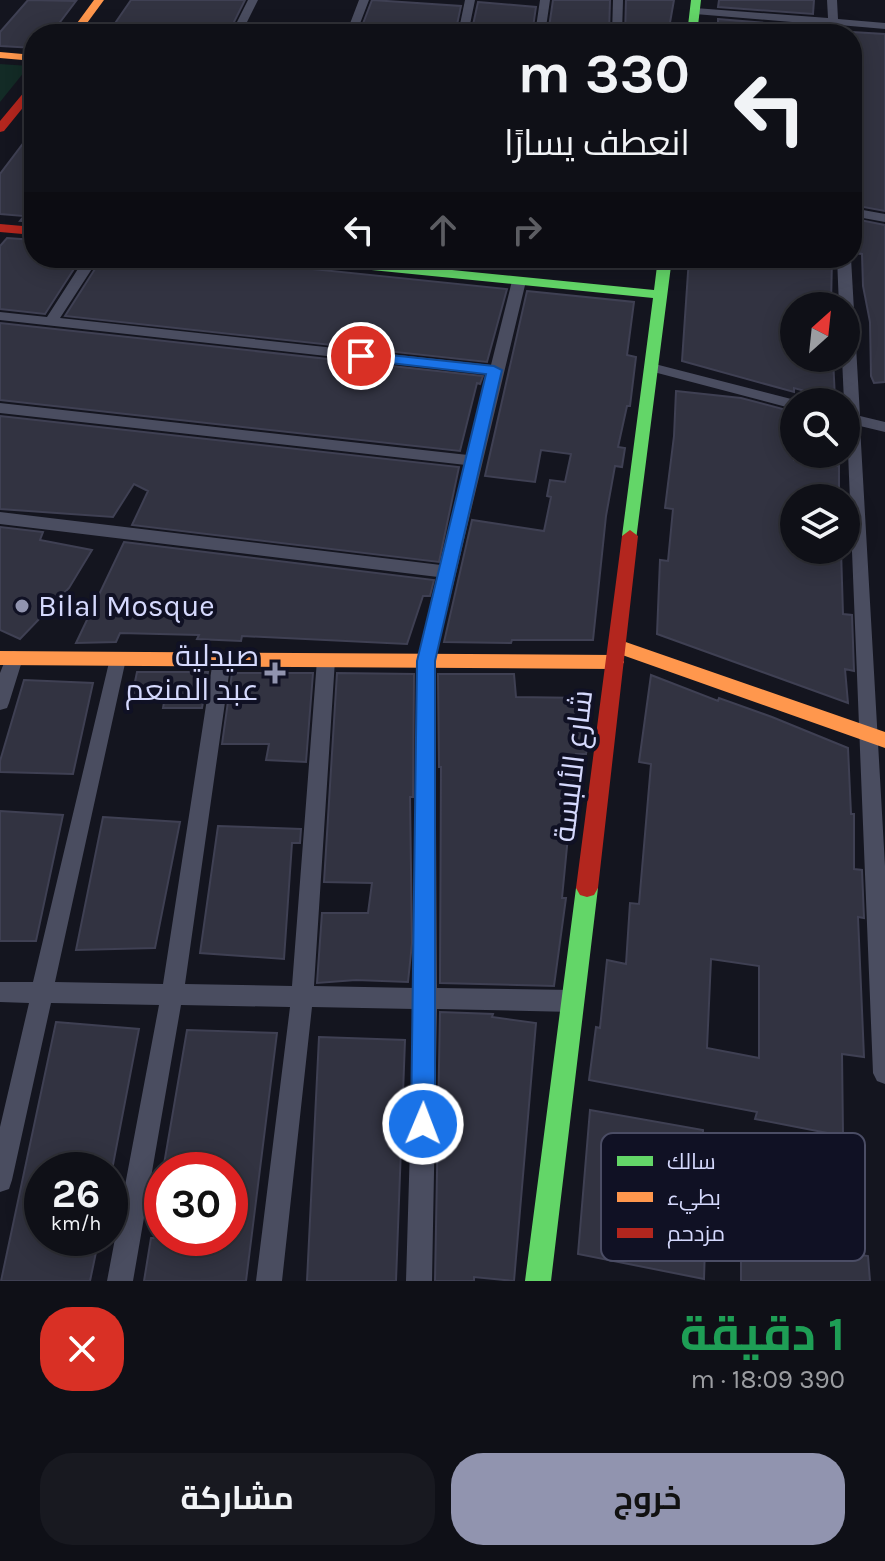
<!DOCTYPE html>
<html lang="ar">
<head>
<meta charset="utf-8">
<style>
	:root { --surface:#0f1017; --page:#181920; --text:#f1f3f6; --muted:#9b9da1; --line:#2f3036; --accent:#9194af }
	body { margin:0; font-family:Karla,Cairo,sans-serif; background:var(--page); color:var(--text); direction:rtl; height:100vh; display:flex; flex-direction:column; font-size:30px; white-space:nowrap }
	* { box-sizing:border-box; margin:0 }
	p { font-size:26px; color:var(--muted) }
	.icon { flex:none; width:44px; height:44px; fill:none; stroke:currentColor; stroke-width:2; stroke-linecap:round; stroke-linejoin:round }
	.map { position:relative; height:1281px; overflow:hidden; direction:ltr }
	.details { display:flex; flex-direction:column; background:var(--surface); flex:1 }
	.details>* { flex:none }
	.top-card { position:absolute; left:24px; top:24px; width:838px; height:244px; border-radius:32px; box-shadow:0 4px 20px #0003,0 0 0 2px var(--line); direction:rtl; background:#0f1017; color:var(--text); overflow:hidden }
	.needle { width:52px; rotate:27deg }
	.buttons { position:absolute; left:780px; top:292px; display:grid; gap:16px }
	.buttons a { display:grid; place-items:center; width:80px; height:80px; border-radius:50%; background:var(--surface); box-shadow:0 4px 20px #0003,0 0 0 2px var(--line); font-size:40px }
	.speed { position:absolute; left:24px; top:1152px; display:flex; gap:16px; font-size:40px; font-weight:700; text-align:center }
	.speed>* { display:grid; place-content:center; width:104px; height:104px; border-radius:50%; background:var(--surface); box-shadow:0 4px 20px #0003,0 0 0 2px var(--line); line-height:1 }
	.speed small { font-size:20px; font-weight:400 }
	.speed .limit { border:12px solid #d22; background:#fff; color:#111 }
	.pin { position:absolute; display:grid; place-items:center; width:68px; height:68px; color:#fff; margin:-34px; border:4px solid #fff; border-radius:50%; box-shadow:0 2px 8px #0007 }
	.me { position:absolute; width:88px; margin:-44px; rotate:1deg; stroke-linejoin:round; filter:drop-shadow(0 0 6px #0008) }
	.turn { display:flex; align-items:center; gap:28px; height:168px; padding:0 40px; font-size:36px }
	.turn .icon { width:104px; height:104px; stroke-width:2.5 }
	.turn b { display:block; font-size:56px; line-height:68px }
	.lanes { display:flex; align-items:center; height:76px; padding:0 40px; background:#0003; justify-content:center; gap:40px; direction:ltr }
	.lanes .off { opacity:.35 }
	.round { display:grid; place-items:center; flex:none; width:84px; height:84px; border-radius:32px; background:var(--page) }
	.overview { display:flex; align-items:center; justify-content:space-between; height:136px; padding:0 40px }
	h1 { font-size:48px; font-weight:700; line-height:60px; color:#1e9e55 }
	.primary-button { display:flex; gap:16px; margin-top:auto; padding:16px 40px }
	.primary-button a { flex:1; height:92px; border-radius:32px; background:var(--accent); color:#111; font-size:32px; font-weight:700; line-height:92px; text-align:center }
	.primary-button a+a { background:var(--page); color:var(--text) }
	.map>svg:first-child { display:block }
	.green { fill:#132b26 }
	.building { fill:#323341; stroke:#3f4053; stroke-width:2; fill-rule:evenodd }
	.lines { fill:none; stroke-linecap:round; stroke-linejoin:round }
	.street { fill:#4a4d60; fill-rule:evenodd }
	.fast { fill:#63d668; fill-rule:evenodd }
	.slow { fill:#ff974d; fill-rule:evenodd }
	.jam { fill:#b3261e; fill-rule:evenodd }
	.route { fill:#1a73e8; stroke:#114b97; stroke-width:2 }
	.poi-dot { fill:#9194af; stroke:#101124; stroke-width:3 }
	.labels { text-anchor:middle; stroke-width:8; stroke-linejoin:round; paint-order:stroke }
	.poi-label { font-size:30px; fill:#d5d9fd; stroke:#101124; text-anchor:start }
	.street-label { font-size:30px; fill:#d5d9fd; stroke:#101124 }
	.key { fill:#101124; stroke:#4b4d65; stroke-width:2 }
	.key-label { font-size:22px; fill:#d5d9fd }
</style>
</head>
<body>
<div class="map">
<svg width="885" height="1281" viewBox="0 0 885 1281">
	<rect width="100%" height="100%" fill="#14151f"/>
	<!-- green -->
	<path class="green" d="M0 64 29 66 0 102Z"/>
	<!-- building -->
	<path class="building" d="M28 0 76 1 51 34H34V48L0 46V32Z
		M131 0H245L228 34 109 32Z
		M372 0 461 6 455 34H359Z
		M553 0H610L609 34H548Z
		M626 0H674L668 34H625Z
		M719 0H814L813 14 718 7Z
		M478 2 536 7 532 34H471Z
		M718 19 813 27V34H718Z
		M852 32 885 34V211L858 206 852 118Z
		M34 129V222L20 221 24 216 0 214V174Z
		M860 220 885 225V382L874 383 871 376 870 322 863 286 862 254 854 253V227L860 228Z
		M7 238 34 240V258H81L45 314 0 309V246Z
		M102 258H206L507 289 487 362 65 316Z
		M689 258 755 262V258H832L831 306H794V358H833L835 399 794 388V392L682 361Z
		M527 291 634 302 627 355 636 357 630 406H627L618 447 625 448 622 467 615 466 606 516 593 640H512L511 643 444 642 472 520 544 531 551 497 547 496 550 480 565 482 571 454 541 450 535 482 485 476Z
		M0 323 483 376 480 384 477 383 460 451 0 400Z
		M676 391 741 398 794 412V460L839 466V498H794V550H841L843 614 852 615 854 671 845 669 848 703 657 634 660 560 668 561 673 509 665 508 674 436Z
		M0 416 459 467 439 562 132 525 148 491 134 484 113 517 0 509Z
		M0 527 43 532 40 540 92 550 69 588 20 639 0 630Z
		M124 542 434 580 430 596H423L407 644 242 636 241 641 197 639 199 635 120 633 116 642 76 643Z
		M137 672H208L202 708H163L165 697 132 696Z
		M232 673H313L306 762 266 760 269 744H222Z
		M337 673 414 674 413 797H410L412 943 408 982 356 980 317 983 322 913H368L372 883 324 882Z
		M438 674H514L516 697 586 698 589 735 586 754H576L562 898H566L554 986 440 983 441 767H439Z
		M651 675 718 701 719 698 772 717 848 748 851 814H854V869L862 870 864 918 858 917 864 1057 842 1054 843 1136 755 1119 757 1112 589 1080 596 1027 600 1028 607 960 626 964 630 903 639 904 651 764 639 762ZM711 959 759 966V1058L707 1048Z
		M24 680 93 683 73 774 0 772V761Z
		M0 811 63 815 36 941H0Z
		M103 817 180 822 155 948 76 950Z
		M218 826 301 829 300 843H292L284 959 200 953Z
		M440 1012 493 1014 492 1017 536 1023 514 1281 474 1277V1281H435Z
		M56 1022 139 1029 112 1170H42V1238H99L90 1281H1Z
		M187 1030 277 1033 246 1281H144L151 1238H230V1170H163Z
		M319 1037 405 1040 396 1281H307Z
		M590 1110 703 1130 700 1212 706 1213 704 1279 578 1254Z
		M741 1234 868 1256 870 1281H741Z"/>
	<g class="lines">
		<!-- street -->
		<path class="street" d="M248 0H258L241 34H231Z
			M359 0H369L356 34H346Z
			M465 0H475L468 34H458Z
			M540 0H550L545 34H535Z
			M613 0H623L622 34H612Z
			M827 0H837L838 19 885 23V29L839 25V34H829L828 25 695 14 690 11 695 8 828 18Z
			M852 208 885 214V222L852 216Z
			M85 258H99L60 318 491 365 512 281 519 277 526 281 435 661 437 988 573 990 581 994 584 1001 581 1008 573 1012 437 1009 432 1281H406L414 1009 312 1007 282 1281H256L290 1007 181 1005 133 1281H107L159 1005 51 1003 12 1180 9 1189 0 1192V1127L29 1003 0 1002V982H33L111 654H123L126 659 55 982 163 984 213 660 216 655H228L231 660 185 984 292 986 317 660 320 655H332L335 660 314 986 415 988 417 661 438 577 0 524V512L441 565 466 465 0 413V403L468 455 489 374 0 320V312L47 317Z
			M837 258H851L860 416 885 422V432L860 426 885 866V1084L877 1081 873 1073 846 402H844L842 358H846V306H839Z
			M651 363 799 401 800 402H794V409L646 370 644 367Z
			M14 651 20 653 23 658 9 703 7 708 0 710V673L8 653Z"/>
		<!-- fast -->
		<path class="fast" d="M691 0H701L697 34H687Z
			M284 258H331L654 290 658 258H672L636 540 630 542 622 536 653 298 291 262Z
			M587 879 594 881 598 888 551 1281H525L576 888 580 881Z"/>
		<!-- slow -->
		<path class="slow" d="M94 0H104L79 34H69Z
			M0 52 34 55V61L0 58Z
			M617 639 885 732V748L611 651 608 646 611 641Z
			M0 651 615 655 621 657 624 662 621 667 615 669 0 665Z"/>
		<!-- jam -->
		<path class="jam" d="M34 84V94L4 131 0 132V121L30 85Z
			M0 224 34 227V235L0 232Z
			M630 530 638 536 598 888 594 895 587 897 580 895 576 888 622 536Z"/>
	</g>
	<!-- route -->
	<path class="route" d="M361 352 494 366 502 370 435 661V1124L431 1133 423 1136 414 1133 411 1124 417 661 486 374 356 359V353Z"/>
	<!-- markers -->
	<g class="poi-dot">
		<circle cx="22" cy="606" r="8"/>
		<path d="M271 661h8v8h8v8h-8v8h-8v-8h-8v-8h8z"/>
	</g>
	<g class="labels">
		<!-- poi labels -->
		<g class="poi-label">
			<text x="38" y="616">Bilal Mosque</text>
			<text x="259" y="666" text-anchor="end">صيدلية<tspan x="259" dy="34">عبد المنعم</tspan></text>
		</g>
		<!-- street labels -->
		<g class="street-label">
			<text transform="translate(573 766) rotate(-83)" y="10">شارع الألبسة</text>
		</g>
	</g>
	<!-- legend -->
	<rect x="601" y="1133" width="264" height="128" rx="12" class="key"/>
	<rect x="617" y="1156" width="36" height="10" fill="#63d668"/>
	<rect x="617" y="1192" width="36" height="10" fill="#ff974d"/>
	<rect x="617" y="1228" width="36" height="10" fill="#b3261e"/>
	<g class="key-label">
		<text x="667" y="1169">سالك</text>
		<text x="667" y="1205">بطيء</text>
		<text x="667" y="1241">مزدحم</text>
	</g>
</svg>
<div class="buttons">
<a><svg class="needle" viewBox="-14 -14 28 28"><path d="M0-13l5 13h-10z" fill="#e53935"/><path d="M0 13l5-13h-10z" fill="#9b9da1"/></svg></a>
<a><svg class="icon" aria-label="search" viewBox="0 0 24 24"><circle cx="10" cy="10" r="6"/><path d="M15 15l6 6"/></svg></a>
<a><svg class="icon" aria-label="layers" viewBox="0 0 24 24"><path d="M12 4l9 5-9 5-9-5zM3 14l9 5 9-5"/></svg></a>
</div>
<div class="speed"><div>26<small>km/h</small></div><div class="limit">30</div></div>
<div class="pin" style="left:361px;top:356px;background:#d93025"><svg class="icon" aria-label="arrive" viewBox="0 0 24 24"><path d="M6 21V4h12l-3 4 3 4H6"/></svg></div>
<svg class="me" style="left:423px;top:1124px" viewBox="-20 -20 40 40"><circle r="17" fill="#1a73e8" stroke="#fff" stroke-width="3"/><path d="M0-11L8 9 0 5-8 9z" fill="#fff"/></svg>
<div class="top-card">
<div class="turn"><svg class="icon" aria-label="left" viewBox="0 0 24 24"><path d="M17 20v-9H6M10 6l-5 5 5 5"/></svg><div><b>330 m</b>انعطف يسارًا</div></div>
<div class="lanes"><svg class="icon" aria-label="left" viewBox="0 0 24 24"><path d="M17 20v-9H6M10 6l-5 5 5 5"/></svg><svg class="icon off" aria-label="ahead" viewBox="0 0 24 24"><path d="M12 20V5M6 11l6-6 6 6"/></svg><svg class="icon off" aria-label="right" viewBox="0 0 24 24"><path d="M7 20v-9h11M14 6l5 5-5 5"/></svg></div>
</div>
</div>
<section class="details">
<div class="overview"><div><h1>1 دقيقة</h1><p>390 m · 18:09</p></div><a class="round" style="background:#d93025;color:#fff"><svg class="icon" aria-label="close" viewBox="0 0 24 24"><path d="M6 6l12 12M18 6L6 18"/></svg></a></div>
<div class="primary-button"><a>خروج</a><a>مشاركة</a></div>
</section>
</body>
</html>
